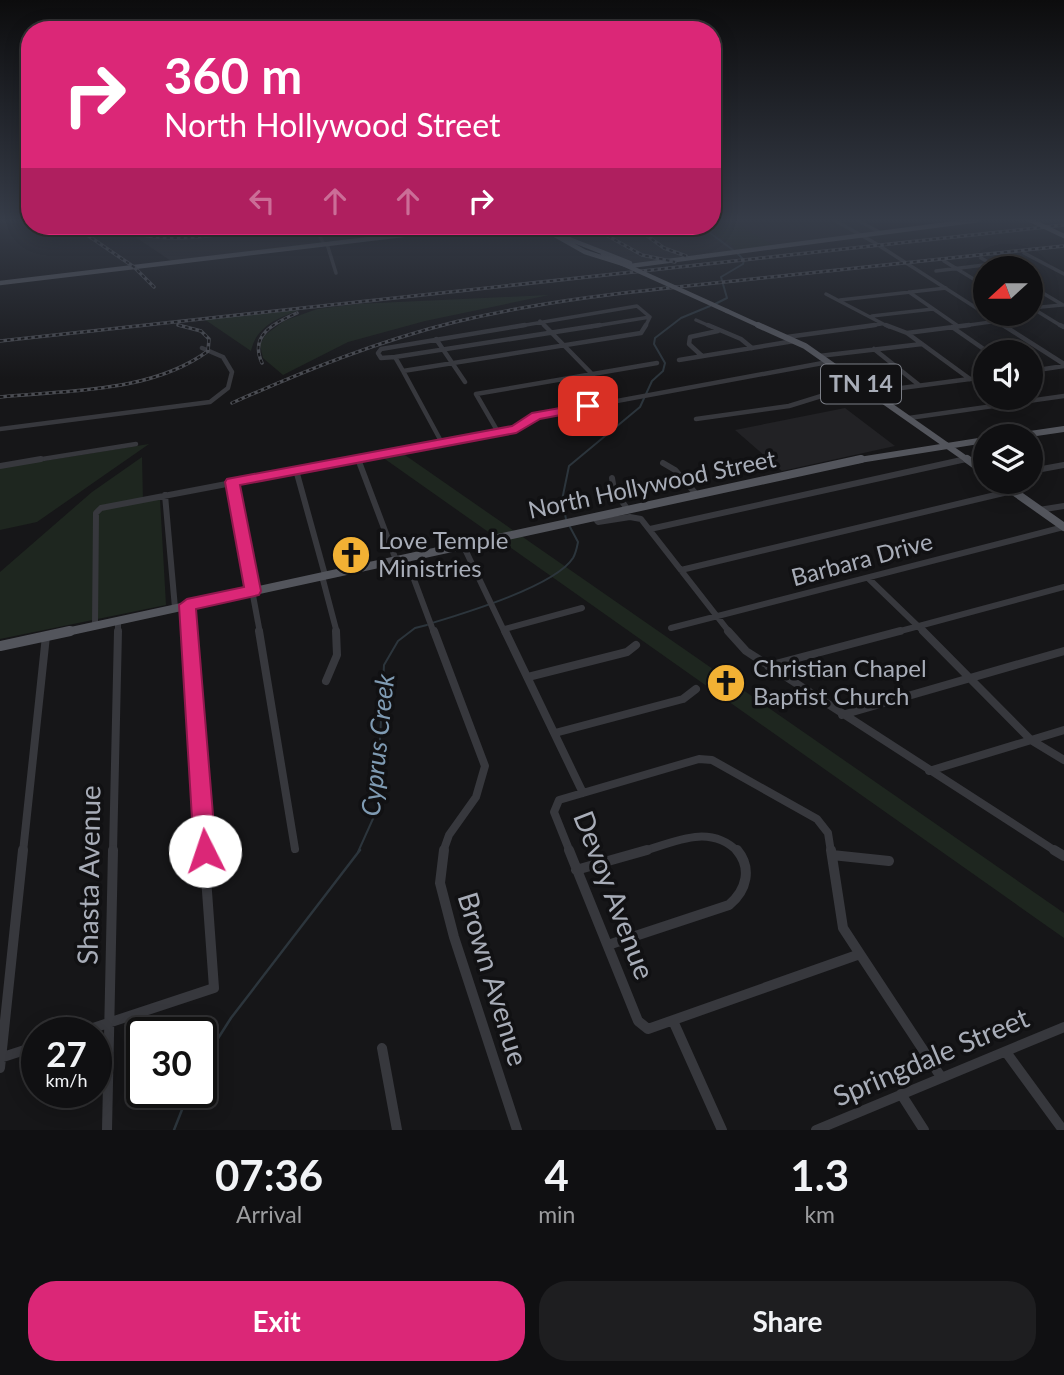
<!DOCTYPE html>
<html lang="en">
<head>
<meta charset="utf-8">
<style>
	:root { --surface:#101012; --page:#1e1e20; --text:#f1f3f6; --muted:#9c9d9f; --line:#303032; --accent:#db2777 }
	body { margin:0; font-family:Lato,sans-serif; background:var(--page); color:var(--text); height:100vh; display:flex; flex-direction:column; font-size:26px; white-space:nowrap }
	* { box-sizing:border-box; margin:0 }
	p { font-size:23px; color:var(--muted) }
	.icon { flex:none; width:38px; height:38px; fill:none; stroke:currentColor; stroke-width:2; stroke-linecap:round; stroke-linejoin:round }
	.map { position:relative; height:1130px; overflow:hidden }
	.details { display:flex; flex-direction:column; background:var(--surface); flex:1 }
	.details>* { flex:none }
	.banner { position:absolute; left:21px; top:21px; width:700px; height:214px; border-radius:28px; box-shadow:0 4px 18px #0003,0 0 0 2px var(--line); background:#db2777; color:#fff; overflow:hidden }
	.needle { width:46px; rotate:249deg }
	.buttons { position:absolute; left:973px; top:256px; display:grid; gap:14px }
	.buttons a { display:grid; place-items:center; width:70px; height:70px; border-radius:50%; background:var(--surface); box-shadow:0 4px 18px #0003,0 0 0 2px var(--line); font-size:35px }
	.speed { position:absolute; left:21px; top:1017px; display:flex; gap:14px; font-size:35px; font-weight:700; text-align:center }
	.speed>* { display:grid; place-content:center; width:91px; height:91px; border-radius:50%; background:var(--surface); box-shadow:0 4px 18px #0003,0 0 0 2px var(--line); line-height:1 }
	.speed small { font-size:18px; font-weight:400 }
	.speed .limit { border:4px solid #111; border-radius:10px; background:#fff; color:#111 }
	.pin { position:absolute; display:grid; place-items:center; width:60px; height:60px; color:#fff; margin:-30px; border-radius:14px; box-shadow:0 4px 10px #0006 }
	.me { position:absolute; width:77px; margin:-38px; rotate:356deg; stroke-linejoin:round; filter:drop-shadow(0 0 5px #0008) }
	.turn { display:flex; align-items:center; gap:24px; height:147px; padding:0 28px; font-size:32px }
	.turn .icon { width:91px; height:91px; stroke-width:2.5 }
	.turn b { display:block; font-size:49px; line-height:60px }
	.lanes { display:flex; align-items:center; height:66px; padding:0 28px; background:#0003; justify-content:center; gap:35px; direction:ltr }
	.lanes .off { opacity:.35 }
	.eta { display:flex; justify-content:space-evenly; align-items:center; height:119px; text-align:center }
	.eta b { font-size:42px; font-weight:700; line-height:49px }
	.cta { display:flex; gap:14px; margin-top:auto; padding:14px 28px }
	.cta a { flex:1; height:80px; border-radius:28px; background:var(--accent); color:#fff; font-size:28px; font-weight:700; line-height:80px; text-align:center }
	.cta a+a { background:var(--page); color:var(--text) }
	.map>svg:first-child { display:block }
	.built { fill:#222225 }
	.green { fill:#1e261f }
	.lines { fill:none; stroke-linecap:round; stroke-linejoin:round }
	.stream-far1 { stroke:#2c353c; stroke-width:2 }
	.stream { stroke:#2c353c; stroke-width:2.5 }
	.minor-far4 { stroke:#37383d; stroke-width:3.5 }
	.minor-far3 { stroke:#37383d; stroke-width:4.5 }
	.minor-far2 { stroke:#37383d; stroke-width:6 }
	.minor-far1 { stroke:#37383d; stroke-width:8 }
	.minor { stroke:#37383d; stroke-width:10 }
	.major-far3 { stroke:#53555c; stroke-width:4.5 }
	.major-far2 { stroke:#53555c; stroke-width:6 }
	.major-far1 { stroke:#53555c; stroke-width:8 }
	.major { stroke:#53555c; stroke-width:10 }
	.rail-casing { stroke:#4a4c52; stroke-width:3.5 }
	.rail { stroke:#111113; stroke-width:2; stroke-dasharray:3.5; stroke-linecap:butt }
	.major-bridge { stroke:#53555c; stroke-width:4.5 }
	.route { fill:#db2777; stroke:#8e194d; stroke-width:2 }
	.labels { text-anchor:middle; stroke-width:7; stroke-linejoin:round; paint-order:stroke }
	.shield { fill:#111113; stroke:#7b7e86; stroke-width:2 }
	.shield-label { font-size:23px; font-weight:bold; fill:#a8adb8 }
	.street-label { font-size:24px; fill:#a8adb8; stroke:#111113 }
	.poi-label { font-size:24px; fill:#a8adb8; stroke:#111113; text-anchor:start }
	.water-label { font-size:26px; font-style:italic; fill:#7f9bb3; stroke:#111113 }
	.near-street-label { font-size:28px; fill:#a8adb8; stroke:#111113 }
</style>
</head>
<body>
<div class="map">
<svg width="1064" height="1130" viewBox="0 0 1064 1130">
	<rect width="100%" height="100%" fill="#161618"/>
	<!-- built -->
	<path class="built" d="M712 220H853L876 232 635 264 545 226H712Z
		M119 226H467L171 261Z
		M845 408 895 446 782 471 735 430Z"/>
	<!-- green -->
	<path class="green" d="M713 220H739L735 223 775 246 739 251 715 233Z
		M549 295 425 321 348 342 283 375 263 358 260 345 265 335 284 321 317 309 356 304Z
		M305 308C281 317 257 324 251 351L204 319Z
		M149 444 37 522 0 530V468Z
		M402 453 1064 913V938L382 457Z
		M142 457 143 501 160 499 166 605 0 639V572L92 492Z"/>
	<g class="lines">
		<!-- stream-far1 -->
		<path class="stream-far1" d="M709 226 710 233 733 250
			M715 304 727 298 721 277 743 264 744 260 737 253
			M566 519 562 500 569 466 640 407 652 381 663 371 665 363 654 344 655 338 681 318 710 306
			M432 623C465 613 555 586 573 558 576 553 577 547 578 542L570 527
			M358 852 376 812 384 665 398 641 415 628 427 625"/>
		<!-- stream -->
		<path class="stream" d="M201 1065 231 1018 360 850
			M174 1130 189 1092"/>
		<!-- minor-far4 -->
		<path class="minor-far4" d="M834 220 875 243 1006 327
			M857 220 881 233
			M314 226 324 244
			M327 244 336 273
			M1024 253 1064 274
			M981 258 999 268
			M944 261 985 286
			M936 271 992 264
			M1031 286 1063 305
			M909 292 958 326
			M826 294 889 327
			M840 300 946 288
			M1031 308 1062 305
			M1032 308 1063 327
			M872 316 933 309
			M696 320 712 327
			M540 321 546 327
			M514 327 637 306 650 317 645 327
			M589 327 650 317
			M862 327 881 324
			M955 327 998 321"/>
		<!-- minor-far3 -->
		<path class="minor-far3" d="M544 325 592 374 614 402
			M708 325 741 339 752 348
			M886 325 907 333 970 379
			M1003 325 1064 364
			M1060 325 1064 327
			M952 327 988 352
			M907 333 969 325
			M787 337 875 325
			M436 339 465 382
			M874 349 919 385
			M702 356 689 344 690 337 718 331
			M819 356 922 344
			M395 357 600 325
			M679 360 794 341
			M403 371 442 443
			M403 371 395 357 381 358 378 353 381 349 525 325
			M403 371 641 333 646 325
			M1031 371 1064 366
			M871 392 985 377
			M909 418 1064 396
			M696 419 789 406 860 384
			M0 429 210 402 228 388 232 372 223 357 202 348
			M498 432 476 394 657 363
			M30 461 136 444
			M347 461 516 429 536 416 828 362
			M958 461 967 459"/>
		<!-- minor-far2 -->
		<path class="minor-far2" d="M358 459 396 560
			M663 463 675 470 697 495
			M0 466 41 459
			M296 470 325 575
			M1031 471 1064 465
			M612 478 614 490 628 510
			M232 482 260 633
			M165 495 175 608
			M1039 510 1064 506
			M594 517 598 522 630 517 641 519 730 633
			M650 529 966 459
			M463 545 505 633
			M406 558 434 633
			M681 570 1012 491
			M322 576 337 633
			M868 578 925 633
			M187 605 189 633
			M95 625 96 513 101 508 357 459
			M671 628 1064 527
			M505 629 582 608
			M118 633V620
			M893 633 1064 587"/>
		<!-- minor-far1 -->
		<path class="minor-far1" d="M189 631 204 852
			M259 631 295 849
			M434 631 485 766 476 797 449 835 443 852
			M505 631 583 793
			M728 631 746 651 1057 852
			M923 631 1031 740 1064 760
			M768 666 900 631
			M528 677 627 652 636 645
			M326 681 337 655 336 631
			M842 715 1064 651
			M555 733 683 699 696 689
			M929 771 1064 730
			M23 852 46 636
			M113 852 118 631
			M570 852 554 812 559 800 699 759 712 760 817 819 828 833 831 852
			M641 852C674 842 710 823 738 852"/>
		<!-- minor -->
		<path class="minor" d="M444 850 440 883 454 937 517 1130
			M569 850 638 1021 648 1029 860 954
			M831 850 843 928 860 954
			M1054 850 1064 856
			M832 855 889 861
			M576 870 647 850
			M608 945 729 905C747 890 752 868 737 850
			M860 954 941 1077
			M674 1023 722 1130
			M81 1032 214 988 204 850
			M382 1048 397 1130
			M1006 1052 1063 1130
			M0 1058 37 1046
			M0 1068 23 850
			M901 1094 924 1130
			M107 1130 113 850
			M816 1130 1064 1027"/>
		<!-- major-far3 -->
		<path class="major-far3" d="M546 230 585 252 630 266 979 220
			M554 233 630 263
			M0 283 478 226
			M727 311 762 327"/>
		<!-- major-far2 -->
		<path class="major-far2" d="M758 325 805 346 969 461
			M1016 436 1064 429
			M853 461 985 440"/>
		<!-- major-far1 -->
		<path class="major-far1" d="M967 459 985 472
			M999 481 1064 527
			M62 633 861 459"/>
		<!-- major -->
		<path class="major" d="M0 646 70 631"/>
		<!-- rail casing -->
		<g class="rail-casing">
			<path id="rail" d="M74 226 134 267 154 287
				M112 226C164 249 224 233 278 226
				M590 226 642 255 675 262
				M646 235 664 248 686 256
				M0 341 1064 225
				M262 363C249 335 274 323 297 313
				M0 397C68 390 151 393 208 351L209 339 201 331 178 325
				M232 403C304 371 378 341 455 322 550 299 647 290 743 280 850 269 957 257 1064 246"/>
		</g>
		<!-- rail -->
		<use href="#rail" class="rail"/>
		<!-- major-bridge -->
		<path class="major-bridge" d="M1030 220 1064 236
			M603 255 727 311"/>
	</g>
	<!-- sky -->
	<linearGradient id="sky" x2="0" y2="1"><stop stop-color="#0c0c0d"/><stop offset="0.58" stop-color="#363c48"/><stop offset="1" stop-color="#363c48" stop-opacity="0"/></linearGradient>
	<rect width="1064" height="379" fill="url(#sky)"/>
	<!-- route -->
	<path class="route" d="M588 403 594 406 592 409 540 419 516 433 240 485 261 591 259 595 196 609 216 851 213 858 205 861 197 858 194 851 179 605 187 599 244 587 225 482 227 479 512 426 532 413Z"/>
	<!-- icons -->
	<defs>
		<g id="church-disc" transform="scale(2.0125)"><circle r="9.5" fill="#f2b134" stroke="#111113"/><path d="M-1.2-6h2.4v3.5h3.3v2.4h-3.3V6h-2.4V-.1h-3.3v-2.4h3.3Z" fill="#111"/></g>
	</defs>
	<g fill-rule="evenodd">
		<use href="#church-disc" x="351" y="555"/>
		<use href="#church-disc" x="726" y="683"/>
	</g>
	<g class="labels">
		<!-- shield labels -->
		<rect class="shield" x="821" y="364.5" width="80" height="39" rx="5"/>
		<g class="shield-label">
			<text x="861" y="392">TN 14</text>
		</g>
		<!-- street labels -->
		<g class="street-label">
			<text transform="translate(652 485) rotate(-12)" y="8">North Hollywood Street</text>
			<text transform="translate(862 560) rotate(-15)" y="8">Barbara Drive</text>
		</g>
		<!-- poi labels -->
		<g class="poi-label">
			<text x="378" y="549">Love Temple<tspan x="378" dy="28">Ministries</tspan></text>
			<text x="753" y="677">Christian Chapel<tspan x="753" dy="28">Baptist Church</tspan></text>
		</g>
		<!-- water labels -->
		<g class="water-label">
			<text transform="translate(378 745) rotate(-84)" y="9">Cyprus Creek</text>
		</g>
		<!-- near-street labels -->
		<g class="near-street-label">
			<text transform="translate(89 875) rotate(-89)" y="10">Shasta Avenue</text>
			<text transform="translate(614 895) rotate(69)" y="10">Devoy Avenue</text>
			<text transform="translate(493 979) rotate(73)" y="10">Brown Avenue</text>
			<text transform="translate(931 1057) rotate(-23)" y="10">Springdale Street</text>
		</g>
	</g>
</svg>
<div class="buttons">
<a><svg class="needle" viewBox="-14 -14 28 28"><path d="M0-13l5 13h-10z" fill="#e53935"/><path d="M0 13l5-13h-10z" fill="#9c9d9f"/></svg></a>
<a><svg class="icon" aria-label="sound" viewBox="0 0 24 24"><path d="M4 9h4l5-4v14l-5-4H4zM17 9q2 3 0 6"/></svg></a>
<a><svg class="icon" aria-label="layers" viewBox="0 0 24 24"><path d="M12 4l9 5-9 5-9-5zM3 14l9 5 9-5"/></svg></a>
</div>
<div class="speed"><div>27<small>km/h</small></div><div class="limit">30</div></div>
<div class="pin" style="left:588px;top:406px;background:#d93025"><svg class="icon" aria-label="arrive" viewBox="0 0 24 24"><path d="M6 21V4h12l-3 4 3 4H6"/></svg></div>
<svg class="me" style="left:205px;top:851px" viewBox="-20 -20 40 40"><circle r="19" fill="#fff"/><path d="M0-13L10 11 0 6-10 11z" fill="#db2777"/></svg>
<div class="banner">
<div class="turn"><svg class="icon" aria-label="right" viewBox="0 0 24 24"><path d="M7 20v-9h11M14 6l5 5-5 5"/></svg><div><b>360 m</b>North Hollywood Street</div></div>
<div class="lanes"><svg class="icon off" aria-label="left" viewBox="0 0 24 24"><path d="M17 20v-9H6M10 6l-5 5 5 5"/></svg><svg class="icon off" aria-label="ahead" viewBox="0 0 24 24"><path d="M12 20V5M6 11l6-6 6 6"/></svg><svg class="icon off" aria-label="ahead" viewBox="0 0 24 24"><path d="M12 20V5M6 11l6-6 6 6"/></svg><svg class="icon" aria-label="right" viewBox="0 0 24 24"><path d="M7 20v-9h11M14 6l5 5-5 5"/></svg></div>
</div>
</div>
<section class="details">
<div class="eta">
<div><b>07:36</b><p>Arrival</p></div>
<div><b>4</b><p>min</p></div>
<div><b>1.3</b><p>km</p></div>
</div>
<div class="cta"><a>Exit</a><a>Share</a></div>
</section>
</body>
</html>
